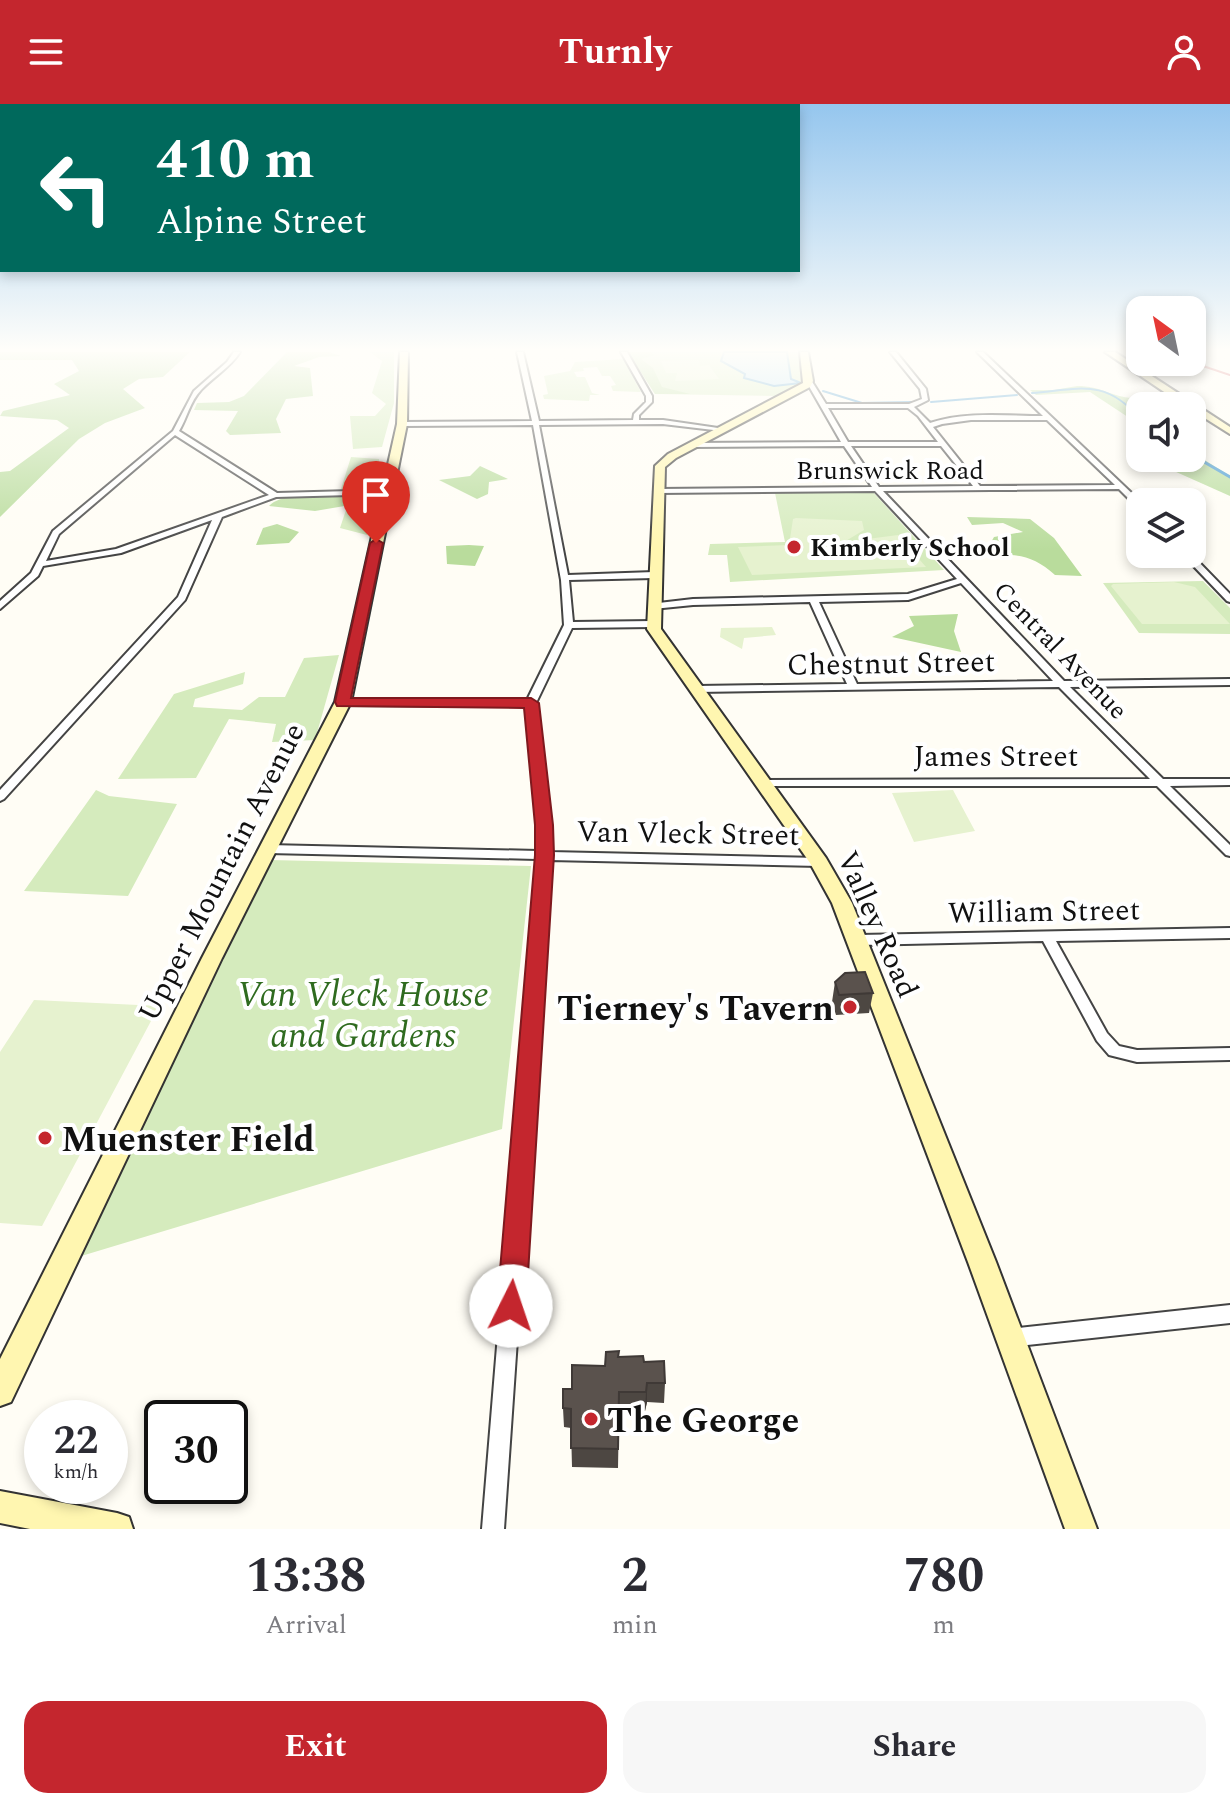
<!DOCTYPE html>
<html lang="en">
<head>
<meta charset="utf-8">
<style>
	:root { --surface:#fff; --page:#f7f7f7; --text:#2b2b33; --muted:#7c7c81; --accent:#c4262e }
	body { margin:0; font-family:Spectral,serif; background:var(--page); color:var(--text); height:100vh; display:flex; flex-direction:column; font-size:30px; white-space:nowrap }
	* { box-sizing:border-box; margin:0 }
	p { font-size:26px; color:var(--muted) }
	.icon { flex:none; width:44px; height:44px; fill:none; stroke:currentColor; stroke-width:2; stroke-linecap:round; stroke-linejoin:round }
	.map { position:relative; height:1425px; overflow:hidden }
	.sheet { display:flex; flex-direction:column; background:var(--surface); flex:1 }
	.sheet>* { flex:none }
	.guide { position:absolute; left:0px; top:0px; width:800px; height:168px; box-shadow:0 4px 12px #0003; background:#00695c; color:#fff; overflow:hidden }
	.needle { width:52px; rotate:327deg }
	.buttons { position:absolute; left:1126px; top:192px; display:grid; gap:16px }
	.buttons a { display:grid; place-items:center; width:80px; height:80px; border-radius:16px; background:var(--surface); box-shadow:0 4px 12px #0003; font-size:40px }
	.speed { position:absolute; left:24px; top:1296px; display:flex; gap:16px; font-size:40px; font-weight:700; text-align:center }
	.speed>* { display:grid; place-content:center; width:104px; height:104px; border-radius:50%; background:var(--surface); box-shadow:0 4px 12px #0003; line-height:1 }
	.speed small { font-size:20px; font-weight:400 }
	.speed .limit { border:4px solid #111; border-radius:12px; background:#fff; color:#111 }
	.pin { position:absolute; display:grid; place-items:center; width:68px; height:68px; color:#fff; margin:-82px -34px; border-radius:50% 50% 50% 0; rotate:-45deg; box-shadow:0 0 8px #0007 }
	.pin .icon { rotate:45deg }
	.me { position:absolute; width:88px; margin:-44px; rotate:4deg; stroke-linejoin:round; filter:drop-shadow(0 0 6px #0008) }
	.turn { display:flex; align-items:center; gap:28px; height:168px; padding:0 24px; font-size:36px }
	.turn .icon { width:104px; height:104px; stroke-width:2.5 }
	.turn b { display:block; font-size:56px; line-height:68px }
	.eta { display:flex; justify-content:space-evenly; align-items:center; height:136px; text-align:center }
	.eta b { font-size:48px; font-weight:700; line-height:56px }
	.action { display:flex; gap:16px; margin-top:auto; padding:16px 24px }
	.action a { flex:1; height:92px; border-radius:24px; background:var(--accent); color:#fff; font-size:32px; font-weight:700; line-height:92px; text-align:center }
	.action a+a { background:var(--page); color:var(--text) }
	header { display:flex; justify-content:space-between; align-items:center; height:104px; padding:0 24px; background:var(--accent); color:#fff; font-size:36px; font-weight:700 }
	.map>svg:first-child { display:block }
	.green { fill:#d5ebbd }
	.forest { fill:#b9dc9c }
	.pitch { fill:#e6f2cf }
	.water { fill:#b9e0f7; stroke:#3f96cf; stroke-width:2 }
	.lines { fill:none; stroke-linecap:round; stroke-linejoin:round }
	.stream-far1 { stroke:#3f96cf; stroke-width:2 }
	.stream { stroke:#3f96cf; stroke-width:3 }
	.street-casing { stroke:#444; stroke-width:4 }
	.secondary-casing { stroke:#333; stroke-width:4 }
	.street { fill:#fff; fill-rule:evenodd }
	.secondary { fill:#fff6b0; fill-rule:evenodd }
	.rail { stroke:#c4262e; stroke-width:2 }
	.wall { fill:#4d4742 }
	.shaded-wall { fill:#3f3936 }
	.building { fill:#5a524d; stroke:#3f3936; stroke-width:2 }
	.route { fill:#c4262e; stroke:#7f191e; stroke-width:2 }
	.poi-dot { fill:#c4262e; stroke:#fff; stroke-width:3 }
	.labels { text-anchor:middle; stroke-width:8; stroke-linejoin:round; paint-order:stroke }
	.far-street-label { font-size:26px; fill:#111; stroke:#fff }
	.far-poi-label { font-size:26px; font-weight:bold; fill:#111; stroke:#fff; text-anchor:start }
	.street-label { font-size:30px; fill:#111; stroke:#fff }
	.near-park-label { font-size:36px; font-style:italic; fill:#2f6b1f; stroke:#fff }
	.near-poi-label { font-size:36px; font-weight:bold; fill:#111; stroke:#fff; text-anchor:start }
</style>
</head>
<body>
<header><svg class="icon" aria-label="menu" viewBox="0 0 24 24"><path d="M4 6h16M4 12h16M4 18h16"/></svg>Turnly<svg class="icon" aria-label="person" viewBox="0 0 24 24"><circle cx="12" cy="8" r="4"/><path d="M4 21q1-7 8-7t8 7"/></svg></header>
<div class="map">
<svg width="1230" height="1425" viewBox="0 0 1230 1425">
	<rect width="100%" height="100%" fill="#fffdf5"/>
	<!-- green -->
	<path class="green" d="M370 248H394V299L382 343 353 345 350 312H375L386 300 372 289 382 257Z
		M628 248H799L801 279 779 292 655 290Z
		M623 255 641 288 613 287 611 282 616 281 610 272H602L597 263 583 264 584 267 574 268 577 273H585L592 289 600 291H590L589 297 544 295 543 291 548 290 544 272 570 267 575 258Z
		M351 353 379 355V384L341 385Z
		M873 388 944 466 730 478 727 451H708L710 440 785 438 775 389Z
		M374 397 367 431 340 424 348 400Z
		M1203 477 1230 504V530L1139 529 1103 479Z
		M339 551 315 636 272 638 276 620 229 615 196 674 118 675 174 590 245 568 243 580 195 595 193 603 242 606 259 593H285L304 554Z
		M96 686 109 692 177 700 128 792 24 787Z
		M270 756 531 762 502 1025 78 1153Z"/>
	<!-- forest -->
	<path class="forest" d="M0 248H190L163 273 139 275 123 285 145 304 105 319 79 335 0 413V368L10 367 69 324 57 316 0 312 3 307 70 291 54 280 79 267 72 256H0Z
		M287 248H329L341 252 319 253 294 262 310 264 313 292 286 295 276 315 281 329 230 331 226 327 238 307 194 306 197 299 229 298 244 292Z
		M628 248H651L655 251 641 255 653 264 662 283 690 290H655Z
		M1077 282C1102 282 1111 293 1133 294L1134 304 1140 308V321L1090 288 1036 291 1030 286H1054Z
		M1192 342 1203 355 1230 372V392L1165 363 1171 356 1168 354H1192Z
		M480 362 508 375 489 378 488 390 477 395 439 376 470 372Z
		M377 389 374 397 315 407 269 402C284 385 353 390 377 389Z
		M967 413 1030 415 1054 434 1082 472 1055 471C1032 450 1013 449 983 452L994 433 1023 428 1003 419 972 421Z
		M277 420 299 428 289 439 256 441 263 424Z
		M469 441 484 442 475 462 447 460 446 442Z
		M958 510 954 527 961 548 892 533 914 522 909 512Z"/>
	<!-- pitch -->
	<path class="pitch" d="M699 256 700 262 709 261 719 275 675 277 677 269H666L661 257Z
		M796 414 862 417 864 426 844 438 898 431 926 463 752 471 738 443 789 441 793 415Z
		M1174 478 1195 483 1230 520H1142L1111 482 1113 480Z
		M772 523 776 531 744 534 742 545 720 533 721 524Z
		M953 686 975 727 914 738 892 689Z
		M34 896 159 902 42 1122 0 1119V948Z"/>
	<!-- water -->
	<path class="water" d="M724 248H787L791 275 801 279 774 282 744 274 745 270 721 257Z"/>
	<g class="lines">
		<!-- stream-far1 -->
		<path class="stream-far1" d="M823 287 862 299 911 298
			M1032 289C1080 285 1106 274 1140 315
			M931 298 1017 291"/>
		<!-- stream -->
		<path class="stream" d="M1192 351 1230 373"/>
		<!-- street casing -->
		<g class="street-casing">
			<path id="street" d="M234 248H240C230 264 214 272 201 286 190 297 187 314 179 327L277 389 388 386 392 388 388 390 276 393 222 413 185 496 4 695 0 697V686L178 493 212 416 121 449 43 462 38 472 0 505V497L31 469 53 427 173 327 194 287 227 258ZM175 331 269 391 116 445 46 457 59 430Z
				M517 248H523L539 317 633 316 634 310 646 298V292L621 248H627L652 292V298L639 311V316H663L725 325 722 327 663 320 539 321 568 471 654 468 658 471 654 474 569 476 573 518 653 517 658 520 653 523 572 524 536 599 550 721V748L819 754 825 758 819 762 550 756 504 1425H482L537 755 268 749 262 745 268 741 538 747V721L526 602 343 601 338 598 343 595 527 596 564 521 561 476 533 321 402 322 399 320 402 318 532 317Z
				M890 248H896L926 285 928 296 914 303 930 319C966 307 1006 312 1043 312L977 248H983L1141 398 1140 403H1137L1119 385 883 387 1064 577 1230 575V581L1070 583 1163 675H1230V681L1170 682 1230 741V752L1226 751 1157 682H762L756 679 762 676 1150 675 1059 583 697 588 692 585 697 582 847 580 810 498 693 501 653 505 650 504V500L693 495 908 490 957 475 875 387 658 389 654 387 658 385 872 383 844 342 691 343 688 341 691 339 841 338 806 277 811 276 826 300H909L922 295 920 285ZM828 304H908L918 312 938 338H848ZM971 316H1047L1115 381 980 382 933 323 942 320ZM851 342H941L973 382 879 383ZM961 479 1053 577 857 580 819 498 908 496Z
				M1182 450H1191L1230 490V498L1227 497Z
				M1230 824V834L1056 837 1107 929 1119 942 1137 946 1230 944V956L1137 958 1109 951 1097 937 1043 837 859 841 854 839 852 836 854 833 859 831Z
				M1230 1201V1219L1010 1243 1003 1241 1000 1234 1003 1227 1010 1225Z"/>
		</g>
		<!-- secondary casing -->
		<g class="secondary-casing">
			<path id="secondary" d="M400 248H408L407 320 351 598 222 854 11 1298 0 1302V1255L202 854 335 598 397 320Z
				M800 248H808L813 277 810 283 676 354 665 363 661 525 826 754 852 799 996 1158 1097 1425H1065L968 1158 832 799 810 759 647 525 655 362 668 350 803 279Z
				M1105 248H1115L1230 323V330L1192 306V302H1185Z
				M0 1387 117 1409 129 1413 133 1425H30L0 1419Z"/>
		</g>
		<!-- street -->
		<use href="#street" class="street"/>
		<!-- secondary -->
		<use href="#secondary" class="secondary"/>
		<!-- rail -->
		<path class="rail" d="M1191 258 1230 271"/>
	</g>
	<!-- wall -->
	<path class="wall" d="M835 878 873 889 869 909 836 911 832 898Z
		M619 1247V1253L644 1258 665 1279 664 1299 647 1298 645 1307H619L618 1364 572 1363 571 1324 564 1323 563 1304 572 1285 605 1262Z"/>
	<!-- shaded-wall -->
	<path class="shaded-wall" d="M647 1279V1298L645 1307 646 1288Z"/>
	<!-- building -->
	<path class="building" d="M865 868 873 889 839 891 835 878 845 869Z
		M619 1247 618 1253 643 1252 644 1258 664 1257 665 1279H647L646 1288H619L618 1345 571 1344V1305L563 1304V1285H572V1261L605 1262 606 1248Z"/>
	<!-- sky -->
	<linearGradient id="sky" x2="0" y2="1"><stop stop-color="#95c6ee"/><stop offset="0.55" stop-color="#fffefa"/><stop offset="1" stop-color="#fffefa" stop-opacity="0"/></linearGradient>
	<rect width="1230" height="447" fill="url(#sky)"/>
	<!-- route -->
	<path class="route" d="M376 435 383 439 351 594H531L539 599 553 721 554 751 526 1202 521 1212 511 1215 501 1212 497 1202 535 751V721L524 604 337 602 335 598 370 439Z"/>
	<!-- markers -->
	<g class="poi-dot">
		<circle cx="794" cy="443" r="8"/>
		<circle cx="850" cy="903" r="8"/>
		<circle cx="45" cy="1034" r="8"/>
		<circle cx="591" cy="1315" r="8"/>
	</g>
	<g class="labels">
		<!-- far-street labels -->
		<g class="far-street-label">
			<text x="890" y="375">Brunswick Road</text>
			<text transform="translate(1061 546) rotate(46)" y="9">Central Avenue</text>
		</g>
		<!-- far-poi labels -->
		<g class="far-poi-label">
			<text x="810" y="452">Kimberly School</text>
		</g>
		<!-- street labels -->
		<g class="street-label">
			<text transform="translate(891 559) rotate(-1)" y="10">Chestnut Street</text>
			<text x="996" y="662">James Street</text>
			<text transform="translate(688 729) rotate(1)" y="10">Van Vleck Street</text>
			<text transform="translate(221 768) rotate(-63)" y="10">Upper Mountain Avenue</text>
			<text transform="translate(1044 807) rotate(-1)" y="10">William Street</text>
			<text transform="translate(878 820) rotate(66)" y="10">Valley Road</text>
		</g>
		<!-- near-park labels -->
		<g class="near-park-label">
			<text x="363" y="902">Van Vleck House<tspan x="363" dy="41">and Gardens</tspan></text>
		</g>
		<!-- near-poi labels -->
		<g class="near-poi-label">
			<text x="834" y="916" text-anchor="end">Tierney's Tavern</text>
			<text x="61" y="1047">Muenster Field</text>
			<text x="607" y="1328">The George</text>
		</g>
	</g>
</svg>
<div class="buttons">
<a><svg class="needle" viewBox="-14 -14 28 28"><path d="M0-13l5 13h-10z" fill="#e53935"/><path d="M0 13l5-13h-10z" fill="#7c7c81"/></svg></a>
<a><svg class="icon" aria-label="sound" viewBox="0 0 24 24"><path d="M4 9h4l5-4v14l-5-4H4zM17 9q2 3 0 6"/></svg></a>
<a><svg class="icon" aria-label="layers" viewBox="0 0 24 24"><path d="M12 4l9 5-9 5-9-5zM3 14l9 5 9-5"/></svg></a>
</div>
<div class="speed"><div>22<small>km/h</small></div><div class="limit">30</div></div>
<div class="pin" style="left:376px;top:439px;background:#d93025"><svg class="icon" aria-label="arrive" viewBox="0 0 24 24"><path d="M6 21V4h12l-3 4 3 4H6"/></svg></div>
<svg class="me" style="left:511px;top:1202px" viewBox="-20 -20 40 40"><circle r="19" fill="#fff"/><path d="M0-13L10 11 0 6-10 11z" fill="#c4262e"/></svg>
<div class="guide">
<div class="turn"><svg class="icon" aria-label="left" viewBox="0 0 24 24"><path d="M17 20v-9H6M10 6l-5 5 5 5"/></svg><div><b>410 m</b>Alpine Street</div></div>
</div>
</div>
<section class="sheet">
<div class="eta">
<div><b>13:38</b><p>Arrival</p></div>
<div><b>2</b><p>min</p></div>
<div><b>780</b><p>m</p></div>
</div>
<div class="action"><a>Exit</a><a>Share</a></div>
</section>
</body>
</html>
